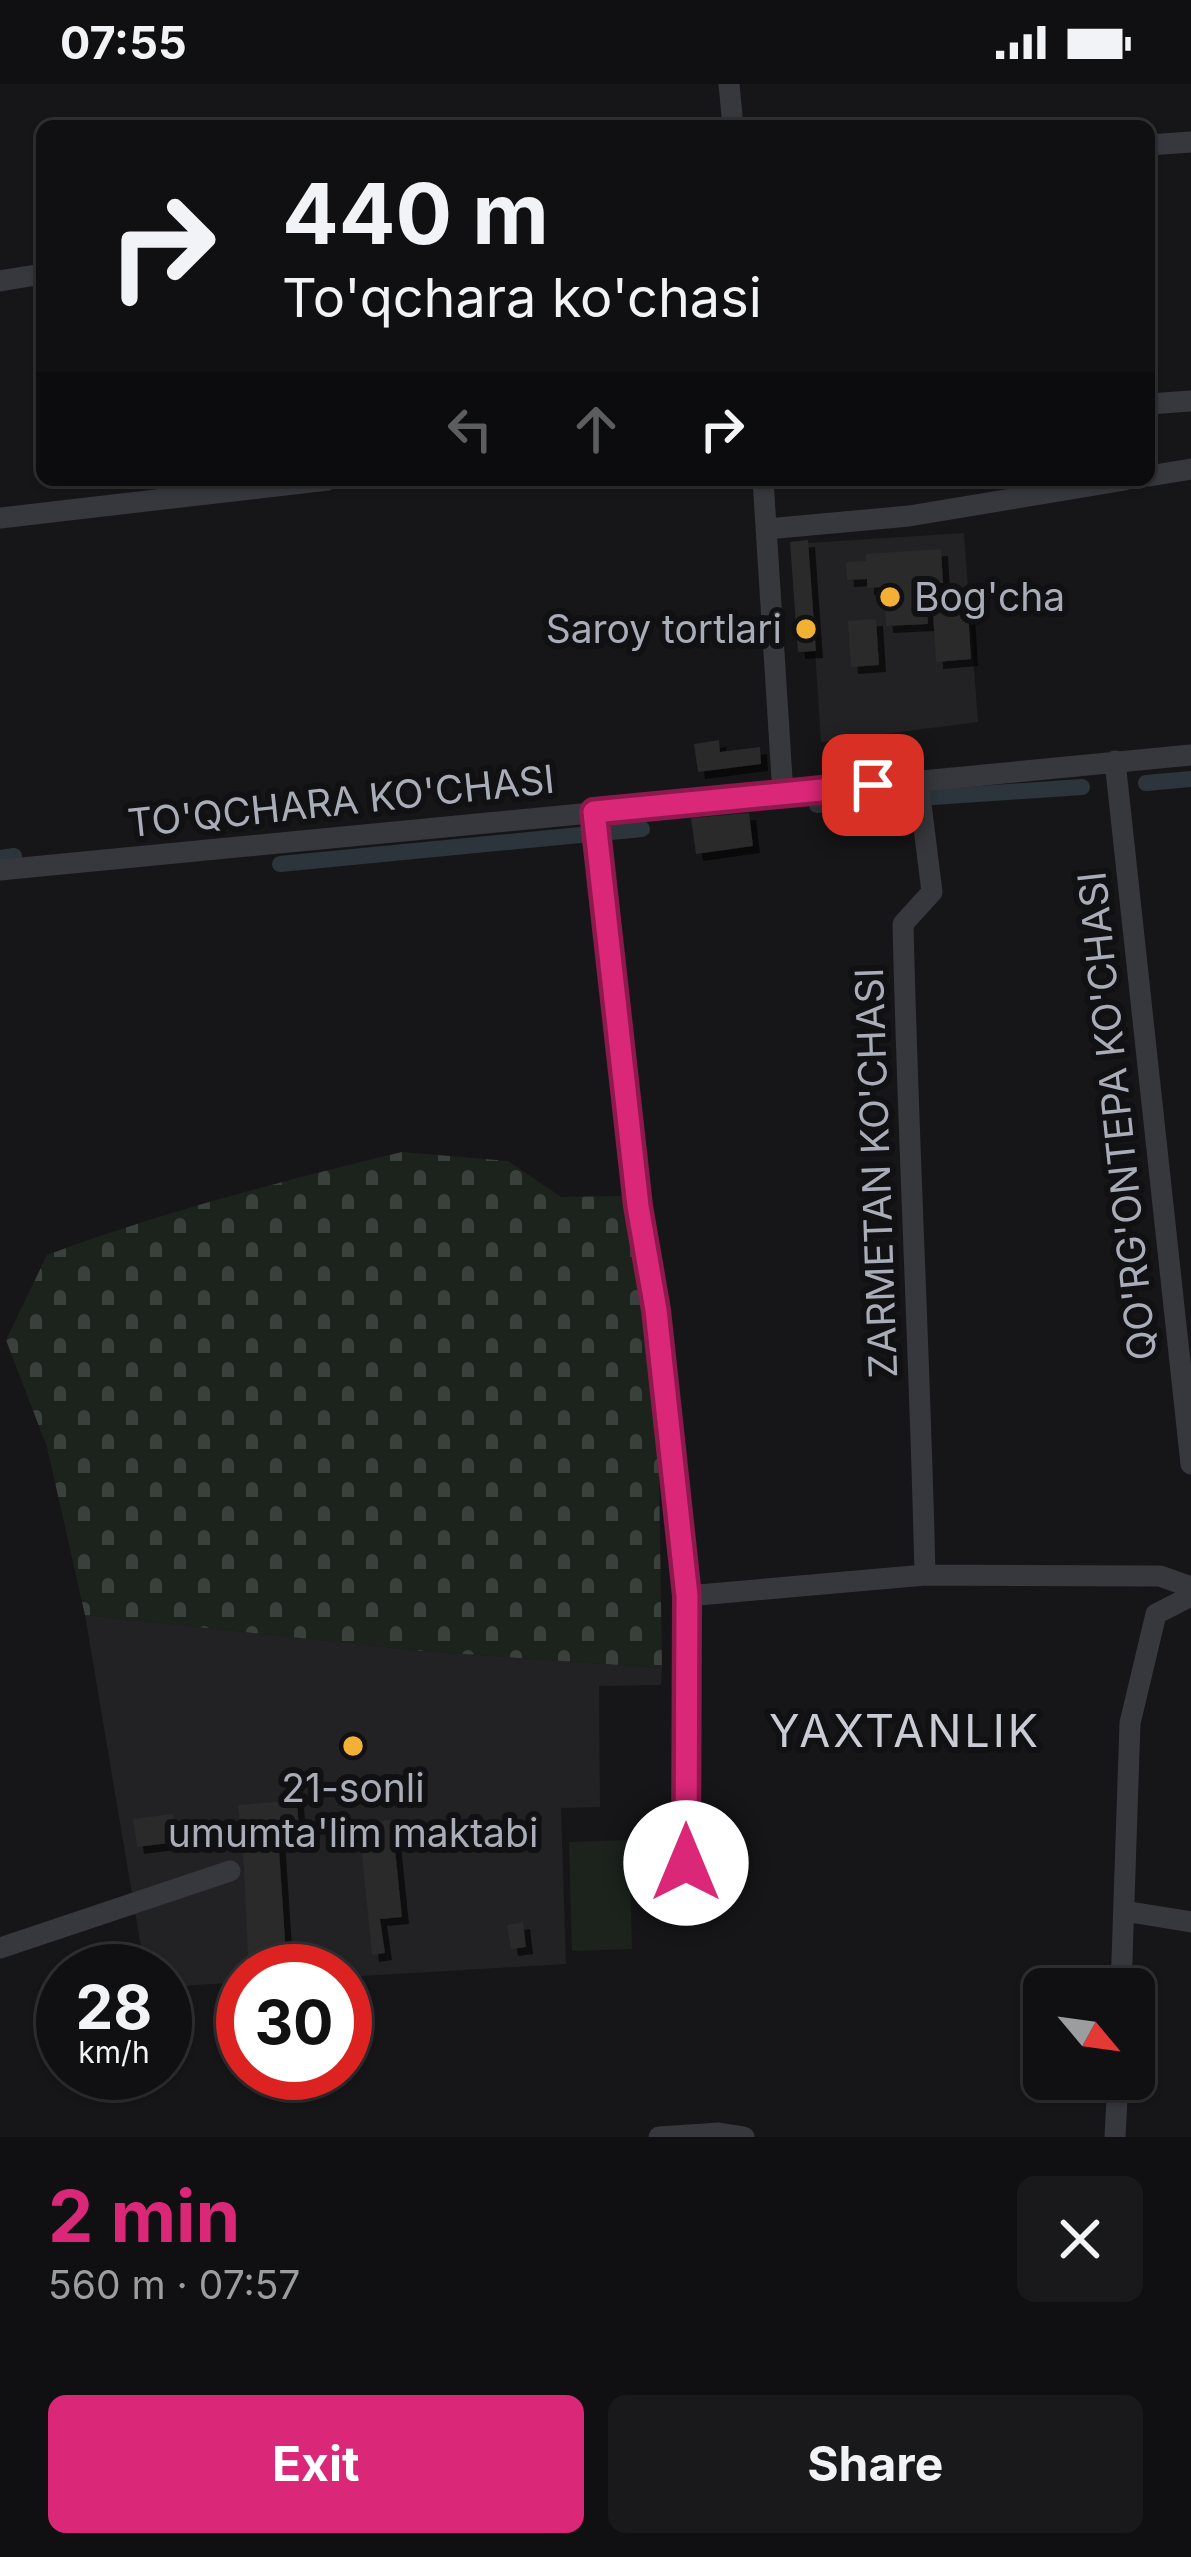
<!DOCTYPE html>
<html lang="en">
<head>
<meta charset="utf-8">
<style>
	:root { --surface:#101012; --page:#19191b; --text:#f1f3f6; --muted:#9c9d9f; --line:#303032; --accent:#db2777 }
	body { margin:0; font-family:Inter,sans-serif; background:var(--page); color:var(--text); height:100vh; display:flex; flex-direction:column; font-size:45px; white-space:nowrap }
	* { box-sizing:border-box; margin:0 }
	p { font-size:39px; color:var(--muted) }
	.icon { flex:none; width:66px; height:66px; fill:none; stroke:currentColor; stroke-width:2; stroke-linecap:round; stroke-linejoin:round }
	.map { position:relative; height:2053px; overflow:hidden }
	.sheet { display:flex; flex-direction:column; background:var(--surface); flex:1 }
	.sheet>* { flex:none }
	.top-card { position:absolute; left:36px; top:36px; width:1119px; height:366px; border-radius:18px; box-shadow:0 3px 9px #0004,0 0 0 3px var(--line); background:#101012; color:var(--text); overflow:hidden }
	.needle { width:78px; rotate:119deg }
	.controls { position:absolute; left:1023px; top:1884px; display:grid; gap:24px }
	.controls a { display:grid; place-items:center; width:132px; height:132px; border-radius:18px; background:var(--surface); box-shadow:0 3px 9px #0004,0 0 0 3px var(--line); font-size:60px }
	.speed { position:absolute; left:36px; top:1860px; display:flex; gap:24px; font-size:60px; font-weight:700; text-align:center }
	.speed>* { display:grid; place-content:center; width:156px; height:156px; border-radius:50%; background:var(--surface); box-shadow:0 3px 9px #0004,0 0 0 3px var(--line); line-height:1 }
	.speed small { font-size:30px; font-weight:400 }
	.speed .limit { border:18px solid #d22; background:#fff; color:#111 }
	.pin { position:absolute; display:grid; place-items:center; width:102px; height:102px; color:#fff; margin:-51px; border-radius:24px; box-shadow:0 6px 18px #0006 }
	.me { position:absolute; width:132px; margin:-66px; rotate:0deg; stroke-linejoin:round; filter:drop-shadow(0 0 9px #0008) }
	.turn { display:flex; align-items:center; gap:42px; height:252px; padding:0 48px; font-size:54px }
	.turn .icon { width:156px; height:156px; stroke-width:2.5 }
	.turn b { display:block; font-size:84px; line-height:102px }
	.lanes { display:flex; align-items:center; height:114px; padding:0 48px; background:#0003; justify-content:center; gap:60px; direction:ltr }
	.lanes .off { opacity:.35 }
	.round { display:grid; place-items:center; flex:none; width:126px; height:126px; border-radius:18px; background:var(--page) }
	.summary { display:flex; align-items:center; justify-content:space-between; height:204px; padding:0 48px }
	h1 { font-size:72px; font-weight:700; line-height:90px; color:var(--accent) }
	.action { display:flex; gap:24px; margin-top:auto; padding:24px 48px }
	.action a { flex:1; height:138px; border-radius:18px; background:var(--accent); color:#fff; font-size:48px; font-weight:700; line-height:138px; text-align:center }
	.action a+a { background:var(--page); color:var(--text) }
	.status { display:flex; justify-content:space-between; align-items:center; height:84px; padding:0 60px; background:var(--surface); direction:ltr }
	.status svg { height:33px; fill:currentColor }
	.map>svg:first-child { display:block }
	.built { fill:#222225 }
	.green { fill:#1c231d }
	.cemetery { fill:url(#cemetery-stones) }
	.lines { fill:none; stroke-linecap:round; stroke-linejoin:round }
	.canal { stroke:#2c353c; stroke-width:16 }
	.building { fill:#29292c; filter:url(#shadow) }
	.minor { stroke:#37383d; stroke-width:21 }
	.route-casing { stroke:#8e194d; stroke-width:30 }
	.route { stroke:#db2777; stroke-width:21 }
	.poi-dot { fill:#f2b134; stroke:#111113; stroke-width:4.5 }
	.labels { text-anchor:middle; stroke-width:12; stroke-linejoin:round; paint-order:stroke }
	.poi-label { font-size:39px; fill:#a8adb8; stroke:#111113; text-anchor:start }
	.street-label { font-size:39px; fill:#a8adb8; stroke:#111113 }
	.quarter-label { font-size:45px; letter-spacing:3px; fill:#c9ccd4; stroke:#111113 }
</style>
</head>
<body>
<div class="status"><b>07:55</b><svg viewBox="0 0 49 12"><path d="M0 12V9h3v3zM5 12V6h3v6zM10 12V3h3v9zM15 12V0h3v12zM26 1h20v11H26zM47 4h2v5h-2z"/></svg></div>
<div class="map">
<svg width="1191" height="2053" viewBox="0 0 1191 2053">
	<defs>
		<pattern id="cemetery-stones" width="16" height="16" patternUnits="userSpaceOnUse" patternTransform="scale(3)"><rect width="16" height="16" fill="#1c231d"/><path d="M2 7V4a2 2 0 0 1 4 0v3zM10 15v-3a2 2 0 0 1 4 0v3z" fill="#3a403c"/></pattern>
		<filter id="shadow"><feDropShadow dx="7" dy="7" stdDeviation="0" flood-color="#0009"/></filter>
	</defs>
	<rect width="100%" height="100%" fill="#161618"/>
	<!-- built -->
	<path class="built" d="M964 449 978 638 821 658 808 459Z
		M85 1531 421 1567 662 1584 661 1601 599 1602 600 1723 561 1724 566 1880 345 1893V1887H243V1898L165 1903V1887H145Z"/>
	<!-- green -->
	<path class="green" d="M629 1756 632 1865 572 1867 569 1758Z"/>
	<!-- cemetery -->
	<path class="cemetery" d="M402 1068 508 1077 561 1113 626 1112 658 1331 662 1584 421 1567 85 1531 47 1363 6 1256 47 1171C163 1128 282 1097 402 1068Z"/>
	<g class="lines">
		<!-- canal -->
		<path class="canal" d="M1146 699 1191 695
			M817 721 1082 703
			M0 774 14 772
			M280 780 642 745"/>
	</g>
	<!-- building -->
	<path class="building" d="M808 456 816 567 798 568 790 458Z
		M941 465 943 499 925 500 928 540 886 542 884 503 867 504V495L847 496 846 478 866 477V470Z
		M968 526 971 575 936 578 933 529Z
		M876 535 879 581 851 583 848 537Z
		M719 656 720 668 760 663 761 680 698 688 694 660Z
		M749 729 753 762 696 770 691 734Z
		M297 1716 299 1747 278 1750 286 1871 248 1873 244 1783 238 1721Z
		M173 1730 177 1758 137 1763 133 1735Z
		M392 1736 402 1833 380 1835 385 1869 372 1871 359 1739Z
		M523 1838 526 1863 511 1865 507 1841Z"/>
	<g class="lines">
		<!-- minor -->
		<path class="minor" d="M729 0 733 42
			M1149 61 1191 58
			M0 197 42 190
			M1149 320 1191 317
			M1149 392 1191 385
			M763 396 783 710
			M0 434 328 396
			M767 445 909 432 1125 396
			M1115 677 1191 1380
			M918 696 932 808 903 840C908 1057 920 1274 925 1491
			M594 728 638 1122 656 1225 687 1512 686 1823
			M0 786 1191 671
			M687 1512 925 1491 1160 1492 1191 1503
			M1124 1827 1191 1838
			M0 1864 230 1787
			M1121 1905 1130 1639 1156 1530 1191 1512
			M659 2053 719 2049 744 2053
			M1115 2053 1118 1995"/>
	</g>
	<g class="lines">
		<!-- route casing -->
		<g class="route-casing">
			<path id="route" d="M686 1779 687 1512 656 1226 638 1122 594 728 873 701"/>
		</g>
		<!-- route -->
		<use href="#route" class="route"/>
	</g>
	<!-- markers -->
	<g class="poi-dot">
		<circle cx="890" cy="513" r="12"/>
		<circle cx="806" cy="545" r="12"/>
		<circle cx="353" cy="1662" r="12"/>
	</g>
	<g class="labels">
		<!-- poi labels -->
		<g class="poi-label">
			<text x="914" y="527">Bog'cha</text>
			<text x="782" y="559" text-anchor="end">Saroy tortlari</text>
			<text x="353" y="1718" text-anchor="middle">21-sonli<tspan x="353" dy="45">umumta'lim maktabi</tspan></text>
		</g>
		<!-- street labels -->
		<g class="street-label">
			<text transform="translate(341 717) rotate(-6)" y="14">TO'QCHARA KO'CHASI</text>
			<text transform="translate(1117 1032) rotate(-96)" y="14">QO'RG'ONTEPA KO'CHASI</text>
			<text transform="translate(876 1089) rotate(-92)" y="14">ZARMETAN KO'CHASI</text>
		</g>
		<!-- quarter labels -->
		<g class="quarter-label">
			<text x="905" y="1663">YAXTANLIK</text>
		</g>
	</g>
</svg>
<div class="controls">
<a><svg class="needle" viewBox="-14 -14 28 28"><path d="M0-13l5 13h-10z" fill="#e53935"/><path d="M0 13l5-13h-10z" fill="#9c9d9f"/></svg></a>
</div>
<div class="speed"><div>28<small>km/h</small></div><div class="limit">30</div></div>
<div class="pin" style="left:873px;top:701px;background:#d93025"><svg class="icon" aria-label="arrive" viewBox="0 0 24 24"><path d="M6 21V4h12l-3 4 3 4H6"/></svg></div>
<svg class="me" style="left:686px;top:1779px" viewBox="-20 -20 40 40"><circle r="19" fill="#fff"/><path d="M0-13L10 11 0 6-10 11z" fill="#db2777"/></svg>
<div class="top-card">
<div class="turn"><svg class="icon" aria-label="right" viewBox="0 0 24 24"><path d="M7 20v-9h11M14 6l5 5-5 5"/></svg><div><b>440 m</b>To'qchara ko'chasi</div></div>
<div class="lanes"><svg class="icon off" aria-label="left" viewBox="0 0 24 24"><path d="M17 20v-9H6M10 6l-5 5 5 5"/></svg><svg class="icon off" aria-label="ahead" viewBox="0 0 24 24"><path d="M12 20V5M6 11l6-6 6 6"/></svg><svg class="icon" aria-label="right" viewBox="0 0 24 24"><path d="M7 20v-9h11M14 6l5 5-5 5"/></svg></div>
</div>
</div>
<section class="sheet">
<div class="summary"><div><h1>2 min</h1><p>560 m · 07:57</p></div><a class="round"><svg class="icon" aria-label="close" viewBox="0 0 24 24"><path d="M6 6l12 12M18 6L6 18"/></svg></a></div>
<div class="action"><a>Exit</a><a>Share</a></div>
</section>
</body>
</html>
